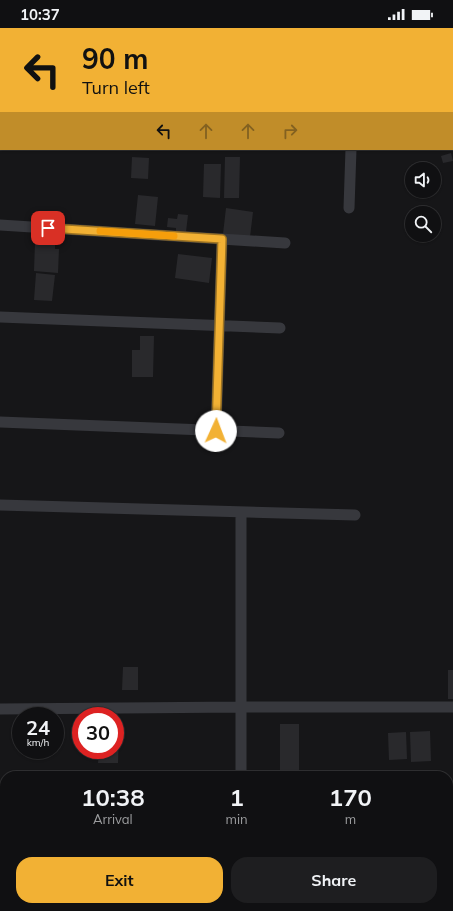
<!DOCTYPE html>
<html lang="en">
<head>
<meta charset="utf-8">
<style>
	:root { --surface:#101012; --page:#1e1e20; --text:#f1f3f6; --muted:#9c9d9f; --line:#303032; --accent:#f2b134 }
	body { margin:0; font-family:Mulish,sans-serif; background:var(--page); color:var(--text); height:100vh; display:flex; flex-direction:column; font-size:15px; white-space:nowrap }
	* { box-sizing:border-box; margin:0 }
	p { font-size:13px; color:var(--muted) }
	.icon { flex:none; width:22px; height:22px; fill:none; stroke:currentColor; stroke-width:2; stroke-linecap:round; stroke-linejoin:round }
	.map { position:relative; flex:1; overflow:hidden }
	.panel { position:absolute; left:0px; top:743px; width:453px; height:140px; display:flex; flex-direction:column; background:var(--surface); border-radius:16px 16px 0 0; box-shadow:0 1px 3px #0004,0 0 0 1px var(--line) }
	.panel>* { flex:none }
	.hud { position:absolute; left:0px; top:0px; width:453px; height:122px; box-shadow:0 1px 3px #0004,0 0 0 1px var(--line); background:#f2b134; color:#111; overflow:hidden }
	.buttons { position:absolute; left:405px; top:134px; display:grid; gap:8px }
	.buttons a { display:grid; place-items:center; width:36px; height:36px; border-radius:50%; background:var(--surface); box-shadow:0 1px 3px #0004,0 0 0 1px var(--line); font-size:20px }
	.speed { position:absolute; left:12px; top:679px; display:flex; gap:8px; font-size:20px; font-weight:700; text-align:center }
	.speed>* { display:grid; place-content:center; width:52px; height:52px; border-radius:50%; background:var(--surface); box-shadow:0 1px 3px #0004,0 0 0 1px var(--line); line-height:1 }
	.speed small { font-size:10px; font-weight:400 }
	.speed .limit { border:6px solid #d22; background:#fff; color:#111 }
	.pin { position:absolute; display:grid; place-items:center; width:34px; height:34px; color:#fff; margin:-17px; border-radius:8px; box-shadow:0 2px 6px #0006 }
	.me { position:absolute; width:44px; margin:-22px; rotate:2deg; stroke-linejoin:round; filter:drop-shadow(0 0 3px #0008) }
	.turn { display:flex; align-items:center; gap:14px; height:84px; padding:0 16px; font-size:18px }
	.turn .icon { width:52px; height:52px; stroke-width:2.5 }
	.turn b { display:block; font-size:28px; line-height:34px }
	.lanes { display:flex; align-items:center; height:38px; padding:0 16px; background:#0003; justify-content:center; gap:20px; direction:ltr }
	.lanes .off { opacity:.35 }
	.eta { display:flex; justify-content:space-evenly; align-items:center; height:68px; text-align:center }
	.eta b { font-size:24px; font-weight:700; line-height:28px }
	.action { display:flex; gap:8px; margin-top:auto; padding:8px 16px }
	.action a { flex:1; height:46px; border-radius:16px; background:var(--accent); color:#111; font-size:16px; font-weight:700; line-height:46px; text-align:center }
	.action a+a { background:var(--page); color:var(--text) }
	.status { display:flex; justify-content:space-between; align-items:center; height:28px; padding:0 20px; background:var(--surface); direction:ltr }
	.status svg { height:11px; fill:currentColor }
	.map>svg:first-child { display:block }
	.building { fill:#29292c }
	.lines { fill:none; stroke-linecap:round; stroke-linejoin:round }
	.street { stroke:#37383d; stroke-width:11 }
	.route-casing { stroke:#9d7322; stroke-width:10 }
	.route { stroke:#f2b134; stroke-width:7 }
	.slow { stroke:#f59e0b; stroke-width:7 }
</style>
</head>
<body>
<div class="status"><b>10:37</b><svg viewBox="0 0 49 12"><path d="M0 12V9h3v3zM5 12V6h3v6zM10 12V3h3v9zM15 12V0h3v12zM26 1h20v11H26zM47 4h2v5h-2z"/></svg></div>
<div class="map">
<svg width="453" height="883" viewBox="0 0 453 883">
	<rect width="100%" height="100%" fill="#161618"/>
	<!-- building -->
	<path class="building" d="M451 125 453 133 443 135 441 128Z
		M132 129 149 130 148 151 131 150Z
		M225 129H240L239 170H224Z
		M204 136H221L220 170 203 169Z
		M138 167 158 169 155 198 135 196Z
		M226 180 253 184 250 209 223 206Z
		M178 186 188 187 186 204H176V200L167 199 168 190 177 191Z
		M43 211H55V221H59L58 245 34 243 35 215H43Z
		M178 226 212 230 209 255 175 250Z
		M36 245 55 247 52 273 34 272Z
		M140 308H154L153 349H132V322H140Z
		M123 639H138V662H122Z
		M448 642H453V671H448Z
		M280 696H299V748H280Z
		M115 699H119L118 735H98L99 722H115Z
		M430 703 431 733 411 734 410 704Z
		M406 704 407 731 389 732 388 705Z
		M143 742H161V748H143Z
		M448 828H452L451 866 448 865Z"/>
	<g class="lines">
		<!-- street -->
		<path class="street" d="M353 0V1
			M126 1 127 0
			M349 180 351 121
			M0 197 285 215
			M0 289 280 300
			M0 394 279 405
			M216 403 222 211
			M0 477 355 487
			M0 681 241 679H453
			M241 748V484
			M0 777H5
			M448 777H453
			M421 878 453 879
			M240 883V878"/>
	</g>
	<g class="lines">
		<!-- route casing -->
		<g class="route-casing">
			<path id="route" d="M48 200 222 211 216 403"/>
		</g>
		<!-- route -->
		<use href="#route" class="route"/>
		<!-- slow -->
		<path class="slow" d="M100 203 174 208"/>
	</g>
</svg>
<div class="buttons">
<a><svg class="icon" aria-label="sound" viewBox="0 0 24 24"><path d="M4 9h4l5-4v14l-5-4H4zM17 9q2 3 0 6"/></svg></a>
<a><svg class="icon" aria-label="search" viewBox="0 0 24 24"><circle cx="10" cy="10" r="6"/><path d="M15 15l6 6"/></svg></a>
</div>
<div class="speed"><div>24<small>km/h</small></div><div class="limit">30</div></div>
<div class="pin" style="left:48px;top:200px;background:#d93025"><svg class="icon" aria-label="arrive" viewBox="0 0 24 24"><path d="M6 21V4h12l-3 4 3 4H6"/></svg></div>
<svg class="me" style="left:216px;top:403px" viewBox="-20 -20 40 40"><circle r="19" fill="#fff"/><path d="M0-13L10 11 0 6-10 11z" fill="#f2b134"/></svg>
<div class="hud">
<div class="turn"><svg class="icon" aria-label="left" viewBox="0 0 24 24"><path d="M17 20v-9H6M10 6l-5 5 5 5"/></svg><div><b>90 m</b>Turn left</div></div>
<div class="lanes"><svg class="icon" aria-label="left" viewBox="0 0 24 24"><path d="M17 20v-9H6M10 6l-5 5 5 5"/></svg><svg class="icon off" aria-label="ahead" viewBox="0 0 24 24"><path d="M12 20V5M6 11l6-6 6 6"/></svg><svg class="icon off" aria-label="ahead" viewBox="0 0 24 24"><path d="M12 20V5M6 11l6-6 6 6"/></svg><svg class="icon off" aria-label="right" viewBox="0 0 24 24"><path d="M7 20v-9h11M14 6l5 5-5 5"/></svg></div>
</div>
<section class="panel">
<div class="eta">
<div><b>10:38</b><p>Arrival</p></div>
<div><b>1</b><p>min</p></div>
<div><b>170</b><p>m</p></div>
</div>
<div class="action"><a>Exit</a><a>Share</a></div>
</section>
</div>
</body>
</html>
